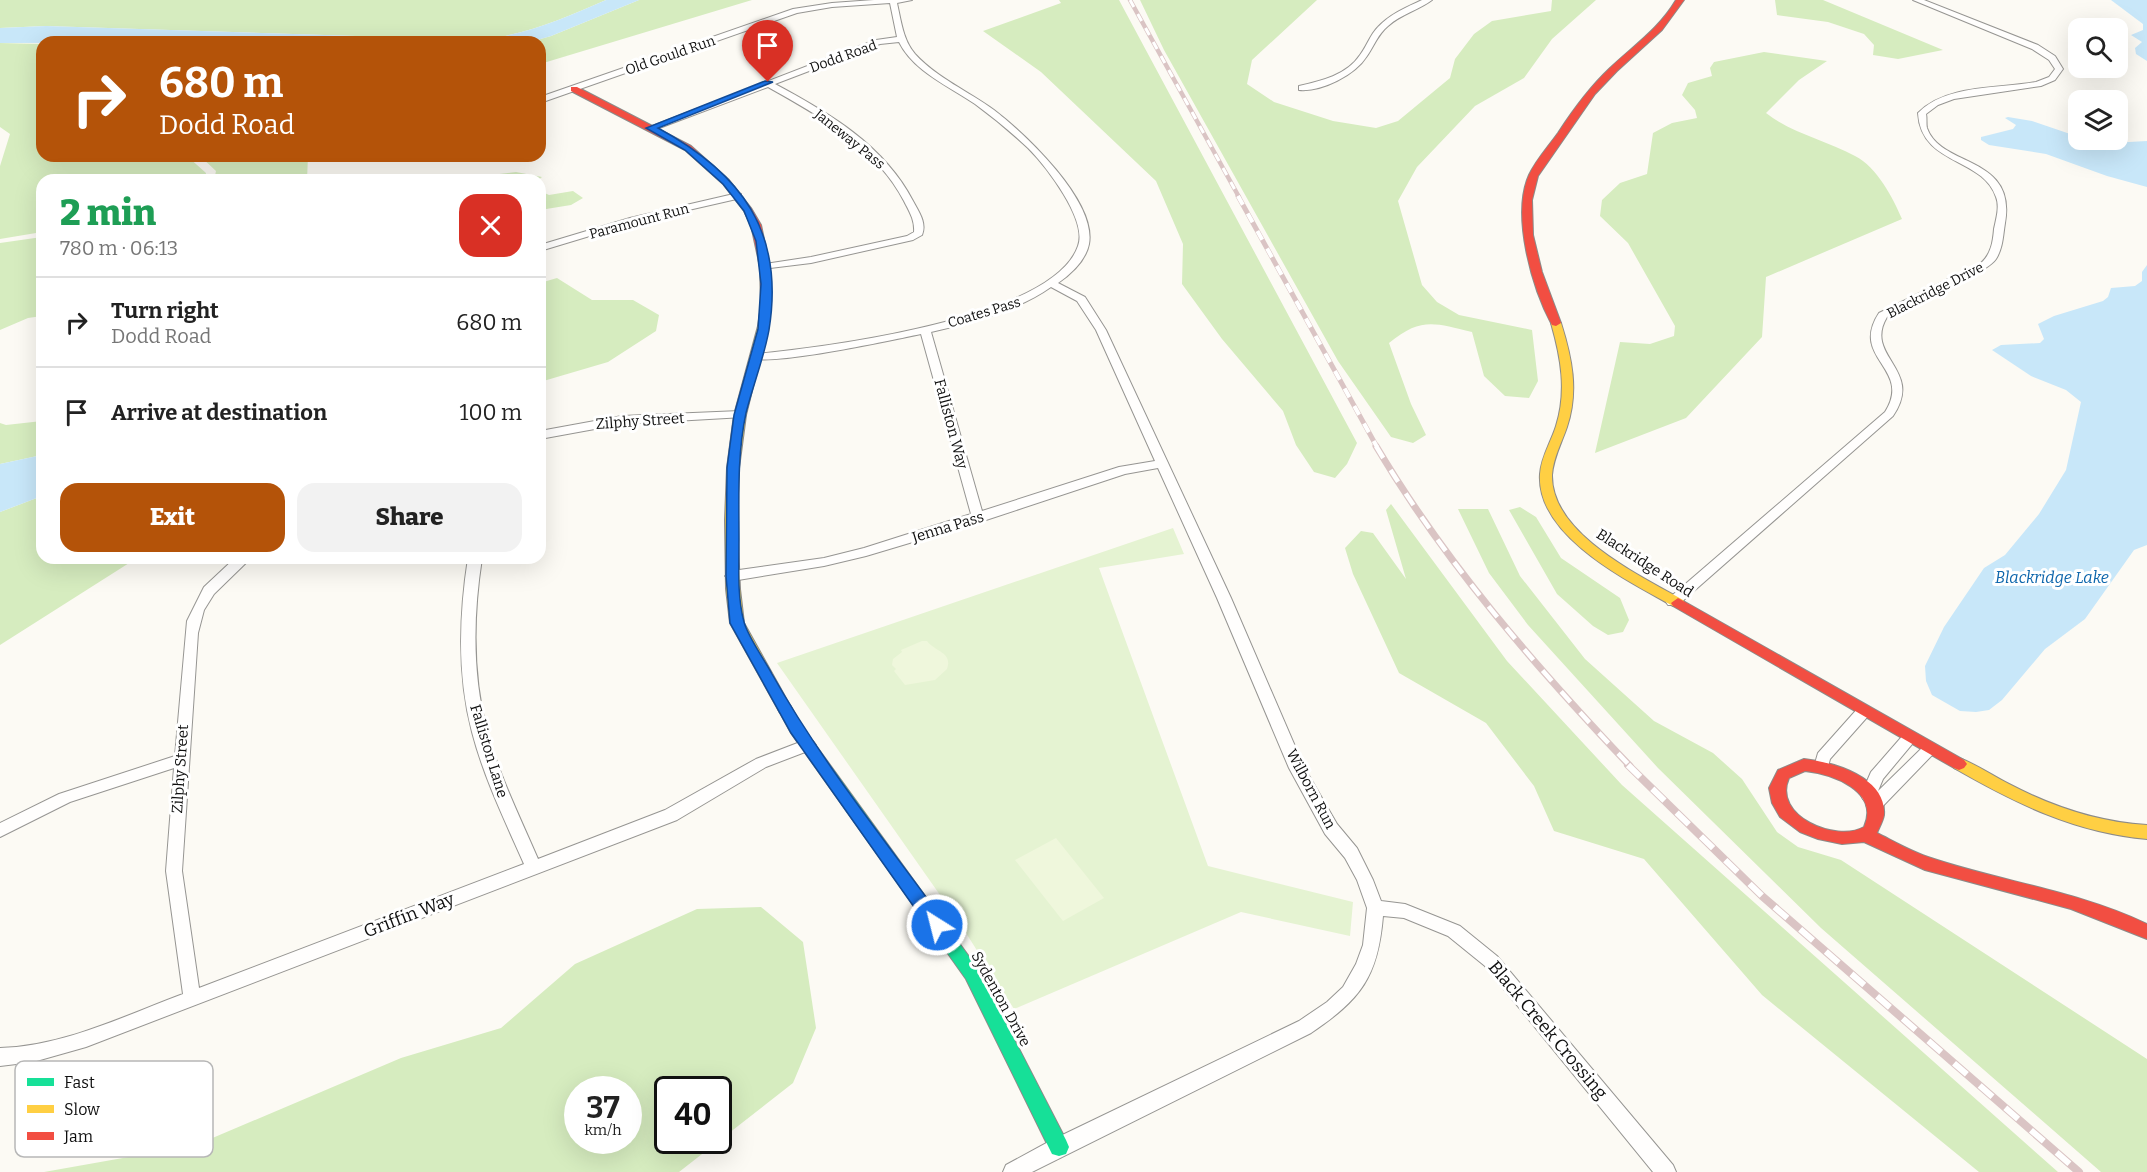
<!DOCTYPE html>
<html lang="en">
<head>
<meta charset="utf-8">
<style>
	:root { --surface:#fff; --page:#f2f2f2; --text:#222; --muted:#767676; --line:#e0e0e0; --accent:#b45309 }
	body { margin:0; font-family:Bitter,serif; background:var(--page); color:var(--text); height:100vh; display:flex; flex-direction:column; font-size:22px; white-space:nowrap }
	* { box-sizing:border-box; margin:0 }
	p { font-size:20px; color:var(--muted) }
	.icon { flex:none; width:33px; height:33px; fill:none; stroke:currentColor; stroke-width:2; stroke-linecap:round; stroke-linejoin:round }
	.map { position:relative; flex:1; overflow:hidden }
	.side { position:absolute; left:36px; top:174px; width:510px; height:390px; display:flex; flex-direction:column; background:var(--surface); border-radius:18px; box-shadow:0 6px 24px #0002 }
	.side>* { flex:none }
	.hud { position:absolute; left:36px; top:36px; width:510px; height:126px; border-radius:18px; box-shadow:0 6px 24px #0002; background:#b45309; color:#fff; overflow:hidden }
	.fabs { position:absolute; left:2068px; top:18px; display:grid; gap:12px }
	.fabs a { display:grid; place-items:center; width:60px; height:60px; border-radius:12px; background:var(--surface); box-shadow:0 6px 24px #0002; font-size:30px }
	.speed { position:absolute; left:564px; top:1076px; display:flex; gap:12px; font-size:30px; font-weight:700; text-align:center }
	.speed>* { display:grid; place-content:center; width:78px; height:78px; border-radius:50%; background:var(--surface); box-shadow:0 6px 24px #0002; line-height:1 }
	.speed small { font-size:15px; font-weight:400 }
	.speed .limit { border:3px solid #111; border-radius:9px; background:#fff; color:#111 }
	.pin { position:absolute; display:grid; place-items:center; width:51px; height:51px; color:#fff; margin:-62px -26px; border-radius:50% 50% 50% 0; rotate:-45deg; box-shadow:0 0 6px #0007 }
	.pin .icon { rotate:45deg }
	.me { position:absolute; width:66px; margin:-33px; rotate:324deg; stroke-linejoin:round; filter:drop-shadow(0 0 4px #0008) }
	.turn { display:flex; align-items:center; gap:21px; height:126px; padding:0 24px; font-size:27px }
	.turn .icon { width:78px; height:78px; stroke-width:2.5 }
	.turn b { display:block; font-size:42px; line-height:51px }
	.round { display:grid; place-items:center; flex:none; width:63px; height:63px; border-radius:18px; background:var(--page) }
	.overview { display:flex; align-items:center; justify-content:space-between; height:102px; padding:0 24px }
	h1 { font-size:36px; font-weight:800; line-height:45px; color:#1e9e55 }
	.cta { display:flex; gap:12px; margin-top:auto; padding:12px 24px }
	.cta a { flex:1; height:69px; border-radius:18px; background:var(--accent); color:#fff; font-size:24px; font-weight:800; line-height:69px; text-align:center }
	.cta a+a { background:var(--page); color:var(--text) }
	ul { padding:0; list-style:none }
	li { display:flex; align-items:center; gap:18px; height:90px; padding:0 24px; border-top:2px solid var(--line) }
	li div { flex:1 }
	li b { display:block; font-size:22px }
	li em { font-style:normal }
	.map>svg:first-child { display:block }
	.green { fill:#e5f3d2 }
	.forest { fill:#d6ecbf; fill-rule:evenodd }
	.pitch { fill:#eff7dc }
	.water { fill:#c8e7f9 }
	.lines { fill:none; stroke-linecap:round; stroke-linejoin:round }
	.street-casing { stroke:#969592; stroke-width:2 }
	.fast-casing { stroke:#8c8b89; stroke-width:2 }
	.slow-casing { stroke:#8c8b89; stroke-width:2 }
	.jam-casing { stroke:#8c8b89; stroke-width:2 }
	.street { fill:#fffefd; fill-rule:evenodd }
	.fast { fill:#16e098; fill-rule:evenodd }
	.slow { fill:#ffcf43; fill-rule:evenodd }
	.jam { fill:#f24e42; fill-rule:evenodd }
	.rail-far3-casing { stroke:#dac4c4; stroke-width:4.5 }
	.rail-far2-casing { stroke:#dac4c4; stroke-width:5 }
	.rail-far1-casing { stroke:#dac4c4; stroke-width:7 }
	.rail-casing { stroke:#dac4c4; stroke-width:8 }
	.rail-far3 { stroke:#fff; stroke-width:3; stroke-dasharray:8; stroke-linecap:butt }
	.rail-far2 { stroke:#fff; stroke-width:4; stroke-dasharray:10; stroke-linecap:butt }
	.rail-far1 { stroke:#fff; stroke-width:4.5; stroke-dasharray:14; stroke-linecap:butt }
	.rail { stroke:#fff; stroke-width:6; stroke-dasharray:17; stroke-linecap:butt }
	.route { fill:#1a73e8; stroke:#114b97; stroke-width:1.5 }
	.labels { text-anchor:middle; stroke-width:6; stroke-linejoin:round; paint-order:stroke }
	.far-street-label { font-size:14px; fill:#0f0f0f; stroke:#fff }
	.street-label { font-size:15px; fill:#0f0f0f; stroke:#fff }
	.water-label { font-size:16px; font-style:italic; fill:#0d66ac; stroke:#fff }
	.near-street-label { font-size:18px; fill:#0f0f0f; stroke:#fff }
	.key { fill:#fff; stroke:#b7b7b7; stroke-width:1.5 }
	.key-label { font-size:16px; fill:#0f0f0f }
</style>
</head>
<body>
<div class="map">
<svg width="2147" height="1172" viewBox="0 0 2147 1172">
	<rect width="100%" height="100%" fill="#fcfaf4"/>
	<!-- green -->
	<path class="green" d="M1173 528 1184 554 1099 568 1208 866 1353 902 1350 936 1241 912 1014 1009 959 922 777 663Z"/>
	<!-- forest -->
	<path class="forest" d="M0 0H606C563 19 528 34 481 40L46 26 0 28Z
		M639 0H752L540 64V42H530L551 36Z
		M1059 0H1119L1357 443 1347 464 1335 478 1314 472 1296 445 1283 411 1222 339 1182 284 1183 244 1156 181 1041 72 983 31 1061 3Z
		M1140 0H1317L1252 60 1247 84 1274 102 1333 121 1376 128 1398 121 1450 78 1455 59 1474 34 1492 21 1551 11 1552 0H1596L1552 39 1524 78 1475 106 1417 167 1398 201 1422 285 1437 302 1459 315 1532 330 1538 381 1529 398 1505 396 1484 376 1472 332C1434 323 1421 317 1389 343L1411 404 1426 435 1413 443 1391 437 1338 361 1164 50Z
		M1775 0H1823L1943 50 1898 59 1873 55 1874 45 1864 34 1828 22 1777 15Z
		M0 43 42 44V156H187L206 173 205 180H42V232L0 239V166L10 134 0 127Z
		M1764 52 1827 61 1799 80 1766 113C1793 134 1826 140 1855 156 1877 167 1893 198 1902 219L1766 277 1762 337 1686 418 1595 453 1620 342 1650 344 1674 336 1675 326 1628 243 1600 216 1602 200 1620 183 1647 174 1653 133 1672 123 1697 118 1695 110 1682 95 1688 83 1712 76 1710 68 1714 62Z
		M200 156H308L307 180H214L216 171Z
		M516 172 542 177 538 180H448Z
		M540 191 549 195 573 191 583 198 571 205 540 210Z
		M42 237V316L28 318 0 330V243Z
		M557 278 592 300H633L659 315 656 331 608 362 540 382V283Z
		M42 421V455L0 464V423L6 425Z
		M42 496V558H137L0 645V512Z
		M1391 504 1507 661 1622 785 2058 1172H1979L1762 995 1644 859 1554 831 1534 786 1486 723 1399 673 1353 574 1345 548 1361 531 1373 533 1406 579 1386 510Z
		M1520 507 1536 517 1561 558 1620 598 1629 620 1623 632 1608 635 1593 626 1557 594 1509 510Z
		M1458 509H1488L1520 576 1585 659 1654 721 1713 753 1742 779 1777 832 1798 847 1841 860 2147 1059V1172H2101L1821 928 1658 768 1528 625 1489 573Z
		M761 907 803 942 816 1028 793 1083 679 1172H44L196 1145 401 1058 501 1028 575 964 697 909ZM578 1089H628V1140H578ZM668 1089H718V1140H668Z"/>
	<!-- pitch -->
	<path class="pitch" d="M922 641H927C935 652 953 652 947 669L935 680 905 685 894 671 896 669 892 665 893 659 902 652 901 650Z
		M1056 838 1104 898 1063 921 1015 860Z"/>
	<!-- water -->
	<path class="water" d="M606 0H639L551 36 530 42 0 43V28L46 26 481 40C528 34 563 19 606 0Z
		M2111 0H2147V61L2136 54 2135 48 2142 42 2131 35 2143 30V24Z
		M2008 117 2032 121 2079 137V140L2129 142 2147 141V187L2107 176 2046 154 1989 145 1981 140V137L2013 129 2016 125 2005 118Z
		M2147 265V545L2134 550 2085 619 2045 649 2002 700 1989 710 1976 712 1960 711 1932 695 1926 681 1925 666 1944 627 1984 568 2005 555 2039 514 2066 470 2081 402 2066 390 2031 376 1992 350 2001 345 2040 343 2044 339 2038 324 2054 316 2103 301 2108 297 2111 288 2135 286 2142 281V272Z
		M42 455V496L0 512V464Z"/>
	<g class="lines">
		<!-- street casing -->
		<g class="street-casing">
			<path id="street" d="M874 0H912L897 3C901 21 903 40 915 54 937 78 968 91 994 110 1024 133 1097 201 1089 244 1086 260 1071 274 1058 283L1085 297 1106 330 1231 598 1304 767 1337 824 1357 848 1373 880 1381 901 1405 904 1460 926 1497 956 1673 1165 1676 1172H1653L1485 966 1448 936 1404 918 1383 916C1378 977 1361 999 1311 1033L1032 1172H1003L1006 1165 1052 1140 1299 1021 1327 1002 1343 987 1356 964 1363 945 1367 908 1357 880 1345 858 1325 834 1289 768 1217 598 1158 468 1125 474 983 521 866 556 824 566 732 581 725 576 732 571 824 558 864 548 971 514 921 334C897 339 764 368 750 357L756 354C826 347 1053 319 1078 246 1088 220 1046 166 1028 148 1011 132 994 118 975 104 949 86 914 72 899 42L880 44 775 84C829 113 884 145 913 201 919 212 927 223 922 235L913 240 811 263 761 269 760 267 765 264 811 257 907 236 914 232C915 220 909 211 904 201 876 147 820 116 768 87L654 130 647 128 854 48 876 40 897 37 890 3 832 7 797 13 540 103V97L793 9 832 3ZM1051 287 1077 301 1096 330 1155 461 1119 467 982 511 931 332C971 323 1017 311 1051 287Z
				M1422 0H1432C1419 10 1401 14 1388 26 1378 34 1374 46 1367 56 1355 75 1322 92 1299 90V86C1321 81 1347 75 1360 55 1367 46 1370 35 1378 27 1390 14 1407 7 1422 0Z
				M1913 0H1924L2038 45 2055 56 2063 69 2055 80 2041 86 1954 99 1938 105 1926 114C1927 118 1926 124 1927 128 1941 168 2017 155 2005 223 2003 235 2003 248 1996 259 1986 274 1908 307 1887 317 1863 357 1925 369 1893 416L1678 605H1668L1666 602 1668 599 1885 412C1913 368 1849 359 1879 313L1981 263C1991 254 1993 242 1994 229 1996 219 2000 207 1996 197 1983 157 1921 166 1918 113 1946 84 1999 89 2036 82L2049 77 2055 69 2049 60 2032 49Z
				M738 193 741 194V198L636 222 540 251V245L630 218Z
				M740 411 744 413 746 415 744 417 622 424 540 439V431L622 416Z
				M235 558H251L214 594 204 610 198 633 182 871 199 988 524 864C505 821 484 778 472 732 457 675 459 616 468 558H482C473 616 472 674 487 731 499 775 520 817 538 859L665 810 756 759 808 739 813 741 816 745 813 749 766 767 677 820 86 1047 33 1062 0 1066V1048C64 1046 124 1016 183 994L166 871 174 768 70 802 0 837V823L59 794 175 756 187 621 204 587Z
				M1864 705 1869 707 1871 711 1869 715 1830 759 1827 771 1822 773 1817 771 1814 767 1818 753 1859 707Z
				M1910 731 1915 733 1918 737 1883 779 1878 791 1925 745 1930 743 1935 745 1938 749 1880 809 1874 811 1868 809 1866 805 1868 801 1863 799 1861 795 1871 772 1905 733Z"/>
		</g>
		<!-- fast casing -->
		<g class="fast-casing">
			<path id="fast" d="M785 703 790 705 801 725 978 969 1066 1140 1069 1147 1066 1154 1059 1156 1052 1154 966 979 791 733 778 709 780 705Z"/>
		</g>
		<!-- slow casing -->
		<g class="slow-casing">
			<path id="slow" d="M1556 320 1561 323C1572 358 1579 391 1567 427 1562 442 1553 458 1552 475 1551 534 1639 575 1683 600L1685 603 1683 606H1673C1628 581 1536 536 1540 474 1541 457 1551 442 1556 426 1567 391 1561 358 1551 323Z
				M763 323 768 326 746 415 739 468 737 520 740 589 744 623 792 709 790 713H780L730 623 726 589 725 520 727 468 734 415 758 326Z
				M1959 758C1976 764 1993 776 2009 784 2053 807 2097 822 2147 825V839C2075 833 2015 803 1954 768L1951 764 1954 760Z"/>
		</g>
		<!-- jam casing -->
		<g class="jam-casing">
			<path id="jam" d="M1676 0H1684L1662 30 1617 71 1595 94 1538 176 1532 200 1533 235 1542 272 1561 323 1556 326 1552 325C1532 288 1511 215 1529 175 1536 160 1548 147 1558 133 1573 110 1589 88 1609 69 1633 46 1659 29 1676 0Z
				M571 87H577L691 146 729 180 751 208 761 225 770 267 771 306 767 328H759L758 326 761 306 760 267 751 225 744 211 723 184 685 150 571 91Z
				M1678 598 1964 760 1967 764 1964 768 1959 770 1954 768 1673 606 1671 603Z
				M1804 759C1833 762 1887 777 1884 815 1883 821 1879 828 1877 833 1895 842 1912 852 1931 858 2003 882 2078 891 2147 924V939L2071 909 1925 870 1864 842 1842 844 1818 839 1800 832 1780 817 1772 803 1769 788 1778 770ZM1805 771C1833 774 1880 791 1864 827 1836 843 1772 816 1789 778Z"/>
		</g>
		<!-- street -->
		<use href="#street" class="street"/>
		<!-- fast -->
		<use href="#fast" class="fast"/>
		<!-- slow -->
		<use href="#slow" class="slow"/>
		<!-- jam -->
		<use href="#jam" class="jam"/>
		<!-- rail-far3 casing -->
		<g class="rail-far3-casing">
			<path id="rail-far3" d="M1130 0 1239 197"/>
		</g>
		<!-- rail-far2 casing -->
		<g class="rail-far2-casing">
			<path id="rail-far2" d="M1238 196 1377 447"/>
		</g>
		<!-- rail-far1 casing -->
		<g class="rail-far1-casing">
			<path id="rail-far1" d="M1376 446C1446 564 1536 667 1630 766"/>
		</g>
		<!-- rail casing -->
		<g class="rail-casing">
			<path id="rail" d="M1628 765 1762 896 2079 1172"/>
		</g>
		<!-- rail-far3 -->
		<use href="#rail-far3" class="rail-far3"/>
		<!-- rail-far2 -->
		<use href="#rail-far2" class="rail-far2"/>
		<!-- rail-far1 -->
		<use href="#rail-far1" class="rail-far1"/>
		<!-- rail -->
		<use href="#rail" class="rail"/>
	</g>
	<!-- route -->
	<path class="route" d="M765 81 773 82 658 128C741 173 785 231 769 330 764 358 753 385 746 413 737 455 739 498 739 540 739 567 737 596 744 622 748 637 764 659 772 674 821 761 884 839 943 920L946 925 943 931 937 933 931 931 791 733 730 623 726 576 727 468 734 415 758 329 761 284 756 241 744 211 723 184 685 150 646 128Z"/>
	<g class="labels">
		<!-- far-street labels -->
		<g class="far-street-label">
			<text transform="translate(670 55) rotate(-19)" y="5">Old Gould Run</text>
			<text transform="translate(843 56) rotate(-20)" y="5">Dodd Road</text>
			<text transform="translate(850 139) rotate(39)" y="5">Janeway Pass</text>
			<text transform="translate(639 221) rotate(-15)" y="5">Paramount Run</text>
			<text transform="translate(1935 290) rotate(-27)" y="5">Blackridge Drive</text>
			<text transform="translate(984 312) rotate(-17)" y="5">Coates Pass</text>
		</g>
		<!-- street labels -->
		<g class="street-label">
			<text transform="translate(640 421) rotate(-4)" y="5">Zilphy Street</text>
			<text transform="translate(951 424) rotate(75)" y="5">Falliston Way</text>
			<text transform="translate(948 527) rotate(-17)" y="5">Jenna Pass</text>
			<text transform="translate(1645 563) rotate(33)" y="5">Blackridge Road</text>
			<text transform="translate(489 751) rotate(73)" y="5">Falliston Lane</text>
			<text transform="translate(180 769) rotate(-86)" y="5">Zilphy Street</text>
			<text transform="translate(1311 789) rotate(62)" y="5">Wilborn Run</text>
			<text transform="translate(1001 999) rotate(61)" y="5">Sydenton Drive</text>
		</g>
		<!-- water labels -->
		<g class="water-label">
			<text x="2052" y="583">Blackridge Lake</text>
		</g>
		<!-- near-street labels -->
		<g class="near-street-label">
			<text transform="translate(409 915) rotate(-21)" y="6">Griffin Way</text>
			<text transform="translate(1548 1030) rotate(50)" y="6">Black Creek Crossing</text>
		</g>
	</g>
	<!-- legend -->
	<rect x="15" y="1061" width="198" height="96" rx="9" class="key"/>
	<rect x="27" y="1078" width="27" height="8" fill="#16e098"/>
	<rect x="27" y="1105" width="27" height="8" fill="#ffcf43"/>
	<rect x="27" y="1132" width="27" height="8" fill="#f24e42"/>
	<g class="key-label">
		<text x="64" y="1088">Fast</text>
		<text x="64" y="1115">Slow</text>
		<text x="64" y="1142">Jam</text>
	</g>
</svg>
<div class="fabs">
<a><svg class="icon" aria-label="search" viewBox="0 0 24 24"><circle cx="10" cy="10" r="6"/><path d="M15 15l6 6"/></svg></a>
<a><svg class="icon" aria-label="layers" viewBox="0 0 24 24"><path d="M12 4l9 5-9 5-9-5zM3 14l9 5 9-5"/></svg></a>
</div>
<div class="speed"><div>37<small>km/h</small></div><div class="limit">40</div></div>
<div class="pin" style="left:768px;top:82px;background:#d93025"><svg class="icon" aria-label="arrive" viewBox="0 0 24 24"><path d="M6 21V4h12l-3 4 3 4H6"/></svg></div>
<svg class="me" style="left:937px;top:925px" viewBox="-20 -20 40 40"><circle r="17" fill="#1a73e8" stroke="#fff" stroke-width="3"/><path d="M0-11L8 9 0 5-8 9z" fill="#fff"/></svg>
<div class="hud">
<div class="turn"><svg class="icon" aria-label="right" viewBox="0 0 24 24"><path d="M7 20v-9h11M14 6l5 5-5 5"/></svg><div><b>680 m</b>Dodd Road</div></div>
</div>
<section class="side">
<div class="overview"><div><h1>2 min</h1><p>780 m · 06:13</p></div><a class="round" style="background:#d93025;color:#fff"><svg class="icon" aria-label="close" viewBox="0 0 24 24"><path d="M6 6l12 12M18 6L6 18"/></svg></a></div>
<ul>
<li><svg class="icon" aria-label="right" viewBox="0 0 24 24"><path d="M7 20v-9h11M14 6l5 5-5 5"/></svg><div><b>Turn right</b><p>Dodd Road</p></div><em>680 m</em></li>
<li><svg class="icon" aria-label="arrive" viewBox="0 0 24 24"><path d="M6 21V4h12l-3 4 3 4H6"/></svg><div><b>Arrive at destination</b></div><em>100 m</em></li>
</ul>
<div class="cta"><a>Exit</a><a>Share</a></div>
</section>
</div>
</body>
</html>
